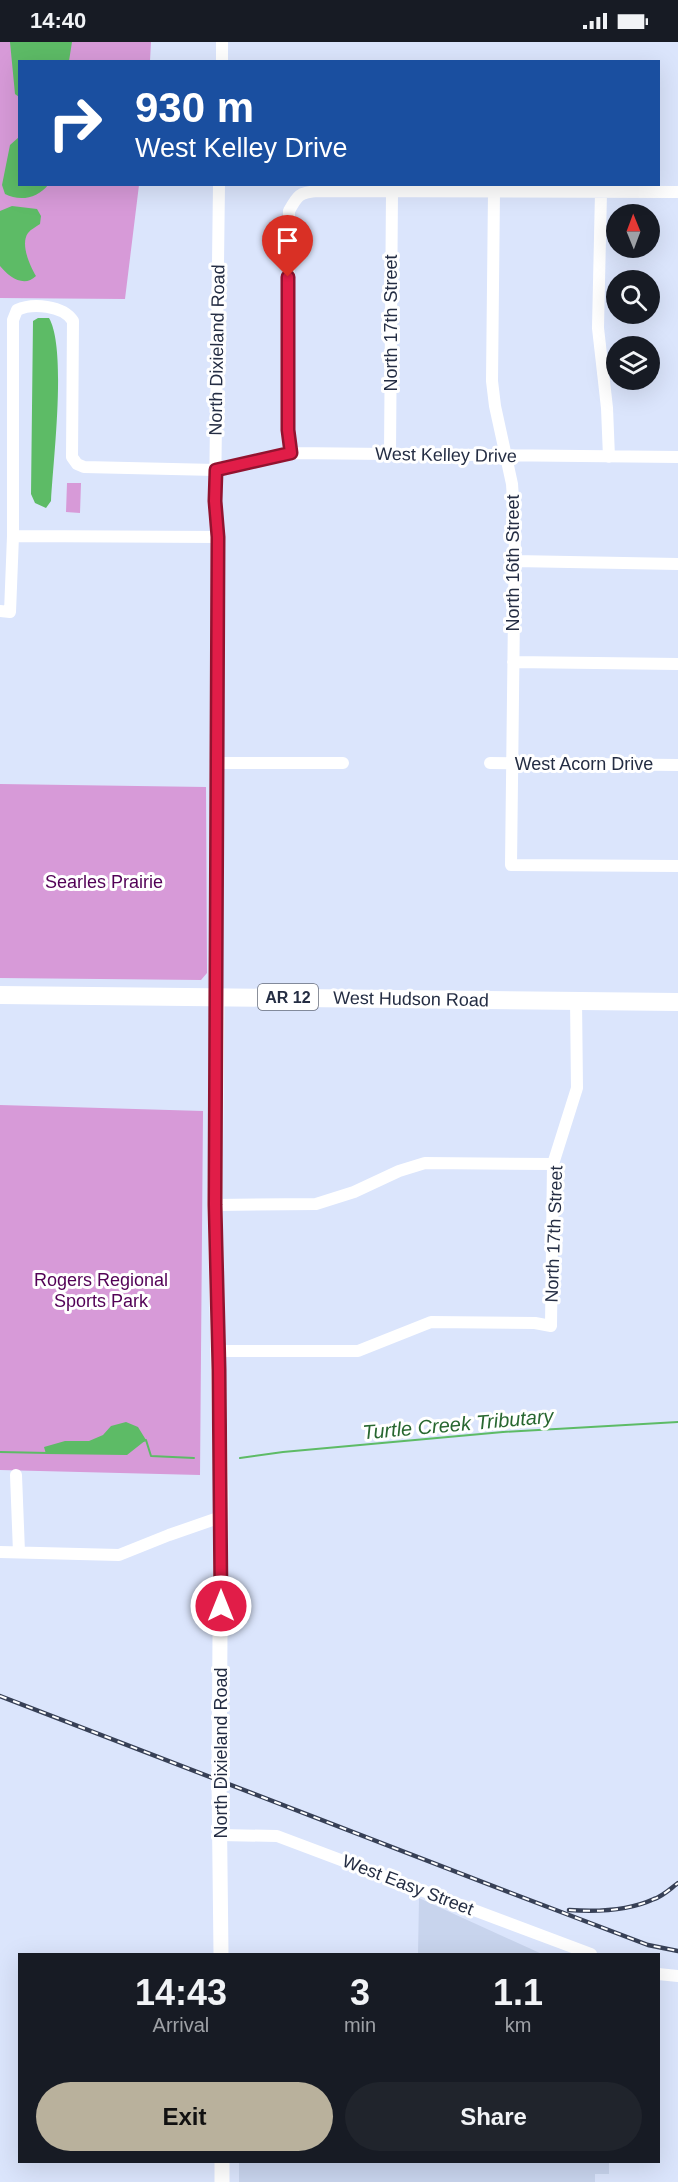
<!DOCTYPE html>
<html lang="en">
<head>
<meta charset="utf-8">
<style>
	:root { --surface:#171b24; --page:#20242c; --text:#f1f3f6; --muted:#9ea1a6; --accent:#b9b19c }
	body { margin:0; font-family:Arial,sans-serif; background:var(--page); color:var(--text); height:100vh; display:flex; flex-direction:column; font-size:22px; white-space:nowrap }
	* { box-sizing:border-box; margin:0 }
	p { font-size:20px; color:var(--muted) }
	.icon { flex:none; width:33px; height:33px; fill:none; stroke:currentColor; stroke-width:2; stroke-linecap:round; stroke-linejoin:round }
	.map { position:relative; flex:1; overflow:hidden }
	.drawer { position:absolute; left:18px; top:1911px; width:642px; height:210px; display:flex; flex-direction:column; background:var(--surface); border-radius:0px; box-shadow:0 6px 24px #0002 }
	.drawer>* { flex:none }
	.top-card { position:absolute; left:18px; top:18px; width:642px; height:126px; border-radius:0px; box-shadow:0 6px 24px #0002; background:#1a4fa0; color:#fff; overflow:hidden }
	.needle { width:39px; rotate:359deg }
	.buttons { position:absolute; left:606px; top:162px; display:grid; gap:12px }
	.buttons a { display:grid; place-items:center; width:54px; height:54px; border-radius:50%; background:var(--surface); box-shadow:0 6px 24px #0002; font-size:30px }
	.pin { position:absolute; display:grid; place-items:center; width:51px; height:51px; color:#fff; margin:-62px -26px; border-radius:50% 50% 50% 0; rotate:-45deg; box-shadow:0 0 6px #0007 }
	.pin .icon { rotate:45deg }
	.me { position:absolute; width:66px; margin:-33px; rotate:0deg; stroke-linejoin:round; filter:drop-shadow(0 0 4px #0008) }
	.turn { display:flex; align-items:center; gap:21px; height:126px; padding:0 18px; font-size:27px }
	.turn .icon { width:78px; height:78px; stroke-width:2.5 }
	.turn b { display:block; font-size:42px; line-height:51px }
	.eta { display:flex; justify-content:space-evenly; align-items:center; height:102px; text-align:center }
	.eta b { font-size:36px; font-weight:600; line-height:42px }
	.cta { display:flex; gap:12px; margin-top:auto; padding:12px 18px }
	.cta a { flex:1; height:69px; border-radius:36px; background:var(--accent); color:#111; font-size:24px; font-weight:600; line-height:69px; text-align:center }
	.cta a+a { background:var(--page); color:var(--text) }
	.status { display:flex; justify-content:space-between; align-items:center; height:42px; padding:0 30px; background:var(--surface); direction:ltr }
	.status svg { height:16px; fill:currentColor }
	.map>svg:first-child { display:block }
	.built { fill:#c8d4ed }
	.green { fill:#d79ad8 }
	.water { fill:#5dbb66 }
	.lines { fill:none; stroke-linecap:round; stroke-linejoin:round }
	.stream { stroke:#5dbb66; stroke-width:2 }
	.minor { stroke:#fff; stroke-width:12 }
	.major { stroke:#fff; stroke-width:15 }
	.highway { stroke:#fff; stroke-width:18 }
	.rail-casing { stroke:#374056; stroke-width:4.5 }
	.rail { stroke:#fff; stroke-width:2; stroke-dasharray:7; stroke-linecap:butt }
	.route-casing { stroke:#92132f; stroke-width:15 }
	.route { stroke:#e11d48; stroke-width:10 }
	.labels { text-anchor:middle; stroke-width:6; stroke-linejoin:round; paint-order:stroke }
	.shield { fill:#fff; stroke:#666c7b; stroke-width:1.5 }
	.shield-label { font-size:16px; font-weight:bold; fill:#242d43 }
	.street-label { font-size:18px; fill:#242d43; stroke:#fff }
	.park-label { font-size:18px; fill:#520156; stroke:#fff }
	.water-label { font-size:20px; font-style:italic; fill:#286730; stroke:#fff }
</style>
</head>
<body>
<div class="status"><b>14:40</b><svg viewBox="0 0 49 12"><path d="M0 12V9h3v3zM5 12V6h3v6zM10 12V3h3v9zM15 12V0h3v12zM26 1h20v11H26zM47 4h2v5h-2z"/></svg></div>
<div class="map">
<svg width="678" height="2140" viewBox="0 0 678 2140">
	<rect width="100%" height="100%" fill="#dbe5fc"/>
	<!-- built -->
	<path class="built" d="M419 1856 542 1912H545H418Z
		M239 2120H609V2132H595V2140H239Z"/>
	<!-- green -->
	<path class="green" d="M0 0H151L150 19 20 20V142L139 143 125 257 0 256Z
		M67 441H81L80 471 66 470Z
		M0 742 206 745 207 931 201 938 0 936Z
		M0 1063 203 1069 200 1433 0 1428Z"/>
	<!-- water -->
	<path class="water" d="M10 0H72L69 19 20 20 19 55 15 52Z
		M19 95 20 142 48 143C38 156 20 160 5 152L2 143 10 103Z
		M12 164 37 167 41 174 40 182C36 185 31 187 28 191 20 202 30 224 36 234 24 246 9 235 0 224V169Z
		M38 276H49C67 307 53 419 51 459L46 466 35 461 31 452 33 279Z
		M126 1380 138 1385 146 1398 127 1413 46 1412 44 1405 65 1399H89L103 1393 111 1384Z"/>
	<g class="lines">
		<!-- stream -->
		<path class="stream" d="M143 1399 146 1398 151 1414 194 1416
			M0 1410 48 1411
			M240 1416 283 1410 503 1390 678 1380"/>
		<!-- minor -->
		<path class="minor" d="M222 20V0
			M494 149 492 339 495 364 512 442 515 487 511 823 678 824
			M601 150 598 286 607 366 609 415
			M291 411 288 388 289 169C297 154 299 150 318 149L678 150
			M390 412 392 149
			M13 494 218 495
			M515 519 678 522
			M0 569 10 570 13 494V278L17 268C32 261 63 263 73 279L72 415 77 422 84 425 216 428 291 411 678 415
			M513 620 678 622
			M216 721H343
			M490 721 678 723
			M217 955 218 495 215 459 219 142
			M215 1163 316 1162 354 1150 399 1129 425 1121 553 1122
			M219 1309H358L431 1280 535 1281 551 1284 553 1122 577 1046 576 958
			M16 1433 19 1510
			M0 1510 119 1513 169 1493 221 1475
			M220 1793 277 1794 591 1912
			M658 1932 678 1934"/>
		<!-- major -->
		<path class="major" d="M217 955 215 1163 221 1454 219 1738 221 1912
			M222 2120V2140"/>
		<!-- highway -->
		<path class="highway" d="M0 953 678 960"/>
		<!-- rail casing -->
		<g class="rail-casing">
			<path id="rail" d="M0 1654 511 1851 648 1903 678 1909
				M569 1868C597 1870 628 1869 654 1857 663 1854 671 1846 678 1841"/>
		</g>
		<!-- rail -->
		<use href="#rail" class="rail"/>
	</g>
	<g class="lines">
		<!-- route casing -->
		<g class="route-casing">
			<path id="route" d="M221 1564 219 1327 215 1163 218 495 215 459 216 428 291 411 288 388V235"/>
		</g>
		<!-- route -->
		<use href="#route" class="route"/>
	</g>
	<g class="labels">
		<!-- shield labels -->
		<rect class="shield" x="258" y="942" width="60" height="26" rx="4.5"/>
		<g class="shield-label">
			<text x="288" y="961">AR 12</text>
		</g>
		<!-- street labels -->
		<g class="street-label">
			<text transform="translate(391 281) rotate(-90)" y="6">North 17th Street</text>
			<text transform="translate(217 308) rotate(-89)" y="6">North Dixieland Road</text>
			<text transform="translate(446 413) rotate(1)" y="6">West Kelley Drive</text>
			<text transform="translate(513 521) rotate(-90)" y="6">North 16th Street</text>
			<text x="584" y="728">West Acorn Drive</text>
			<text transform="translate(411 957) rotate(1)" y="6">West Hudson Road</text>
			<text transform="translate(554 1192) rotate(-88)" y="6">North 17th Street</text>
			<text transform="translate(221 1711) rotate(-90)" y="6">North Dixieland Road</text>
			<text transform="translate(408 1843) rotate(21)" y="6">West Easy Street</text>
		</g>
		<!-- park labels -->
		<g class="park-label">
			<text x="104" y="846">Searles Prairie</text>
			<text x="101" y="1244">Rogers Regional<tspan x="101" dy="21">Sports Park</tspan></text>
		</g>
		<!-- water labels -->
		<g class="water-label">
			<text transform="translate(458 1382) rotate(-5)" y="7">Turtle Creek Tributary</text>
		</g>
	</g>
</svg>
<div class="buttons">
<a><svg class="needle" viewBox="-14 -14 28 28"><path d="M0-13l5 13h-10z" fill="#e53935"/><path d="M0 13l5-13h-10z" fill="#9ea1a6"/></svg></a>
<a><svg class="icon" aria-label="search" viewBox="0 0 24 24"><circle cx="10" cy="10" r="6"/><path d="M15 15l6 6"/></svg></a>
<a><svg class="icon" aria-label="layers" viewBox="0 0 24 24"><path d="M12 4l9 5-9 5-9-5zM3 14l9 5 9-5"/></svg></a>
</div>
<div class="pin" style="left:288px;top:235px;background:#d93025"><svg class="icon" aria-label="arrive" viewBox="0 0 24 24"><path d="M6 21V4h12l-3 4 3 4H6"/></svg></div>
<svg class="me" style="left:221px;top:1564px" viewBox="-20 -20 40 40"><circle r="17" fill="#e11d48" stroke="#fff" stroke-width="3"/><path d="M0-11L8 9 0 5-8 9z" fill="#fff"/></svg>
<div class="top-card">
<div class="turn"><svg class="icon" aria-label="right" viewBox="0 0 24 24"><path d="M7 20v-9h11M14 6l5 5-5 5"/></svg><div><b>930 m</b>West Kelley Drive</div></div>
</div>
<section class="drawer">
<div class="eta">
<div><b>14:43</b><p>Arrival</p></div>
<div><b>3</b><p>min</p></div>
<div><b>1.1</b><p>km</p></div>
</div>
<div class="cta"><a>Exit</a><a>Share</a></div>
</section>
</div>
</body>
</html>
